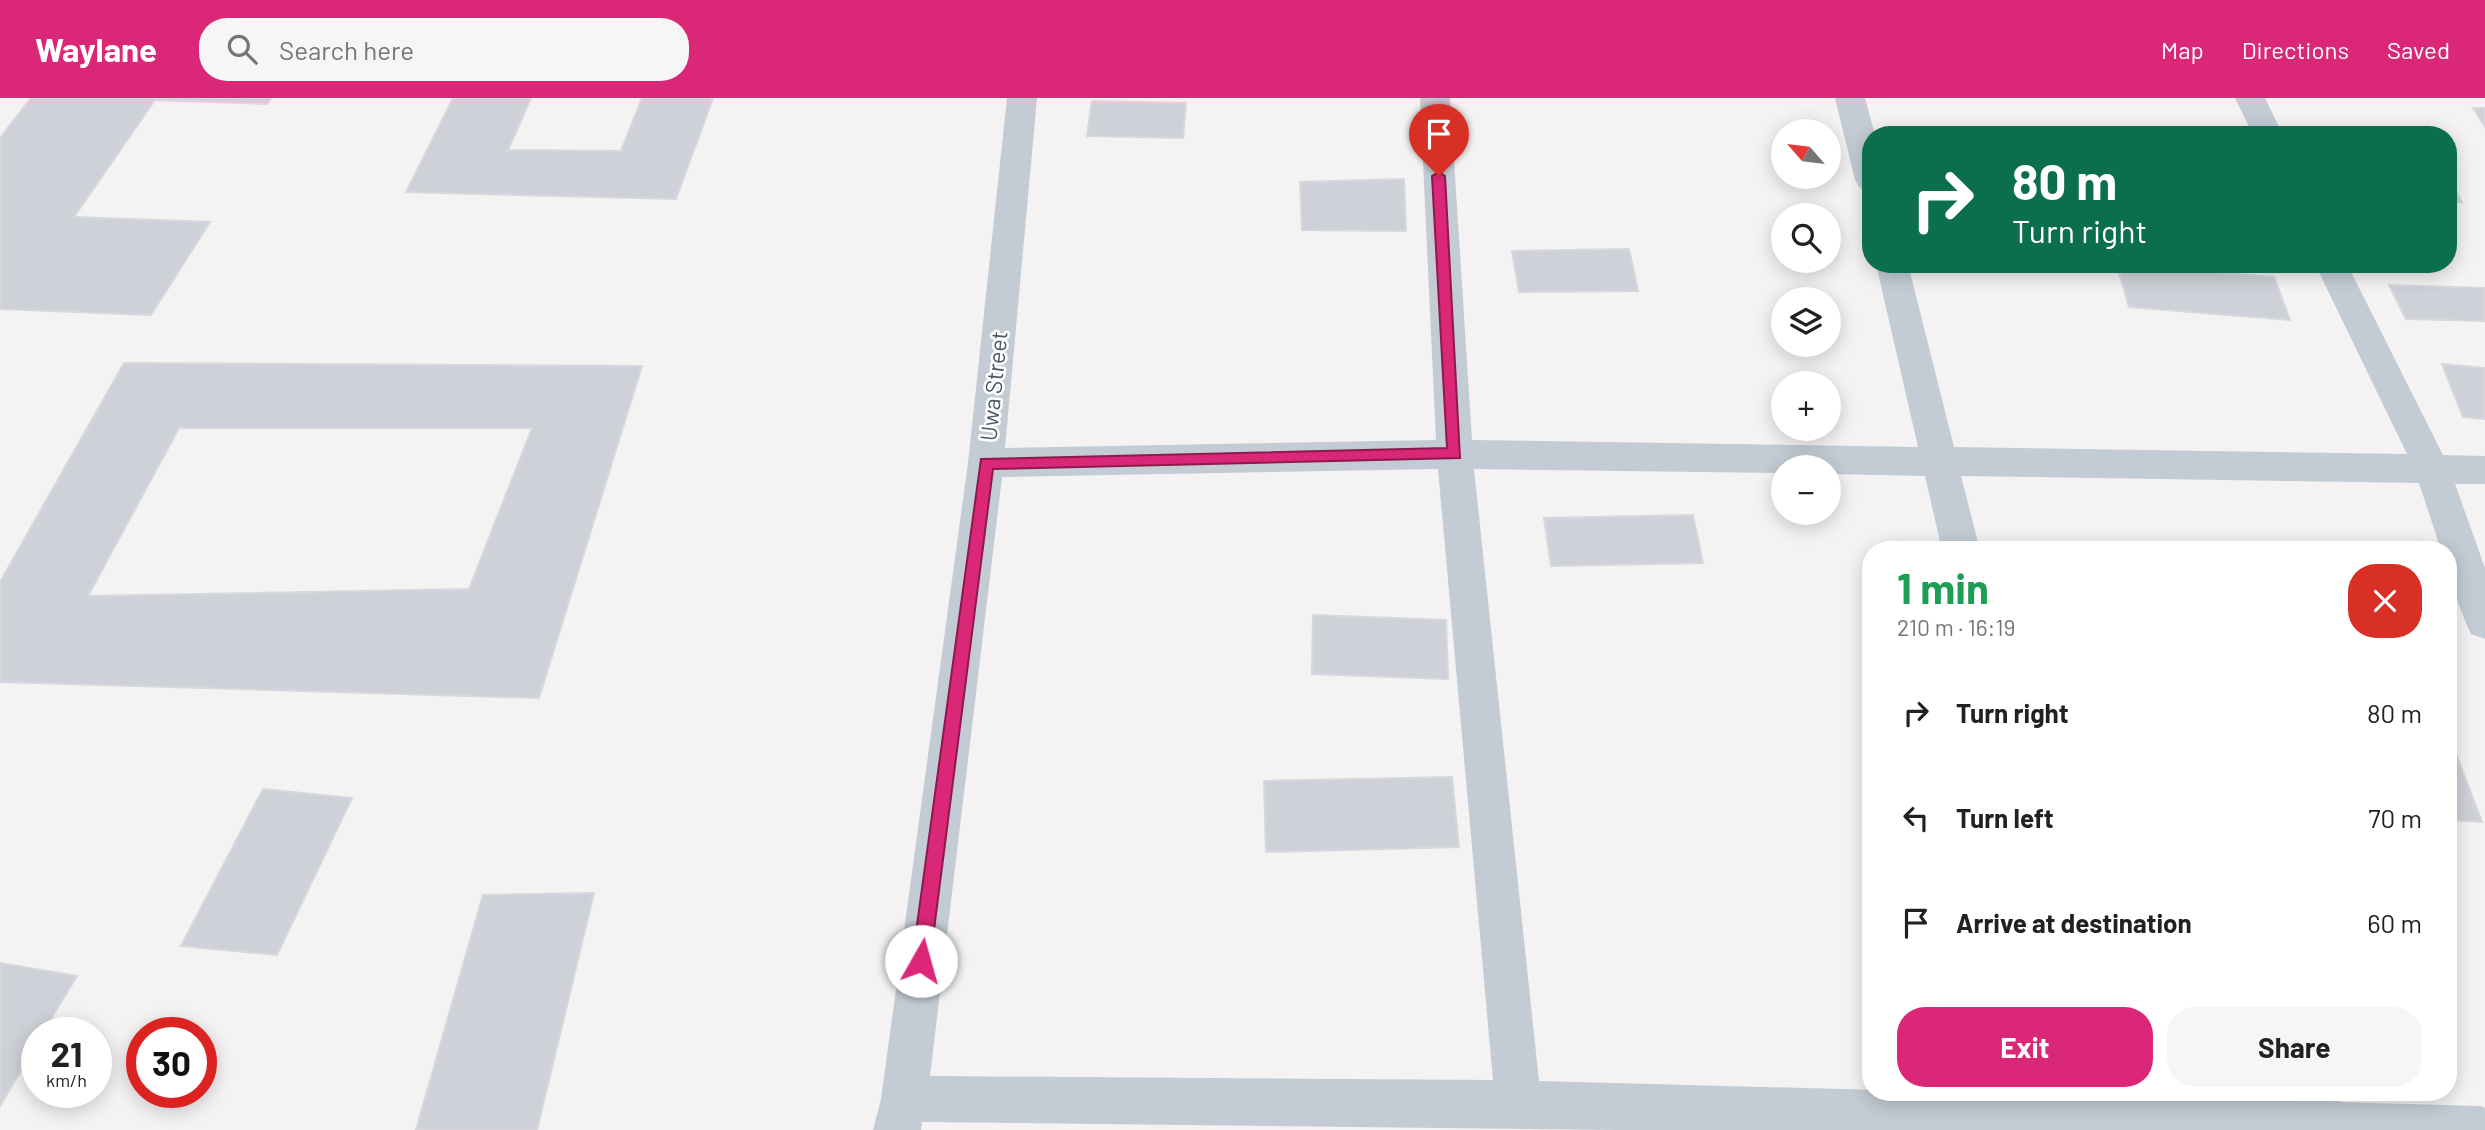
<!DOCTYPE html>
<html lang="en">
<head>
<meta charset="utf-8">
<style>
	:root { --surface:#fff; --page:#f6f6f6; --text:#202124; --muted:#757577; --accent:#db2777 }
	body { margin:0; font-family:Barlow,sans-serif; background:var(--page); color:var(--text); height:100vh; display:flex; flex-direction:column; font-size:26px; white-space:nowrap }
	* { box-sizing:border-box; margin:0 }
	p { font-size:23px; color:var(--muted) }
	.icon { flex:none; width:38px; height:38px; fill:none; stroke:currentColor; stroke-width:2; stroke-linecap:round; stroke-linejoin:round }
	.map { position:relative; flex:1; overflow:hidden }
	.sheet { position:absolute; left:1862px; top:443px; width:595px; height:560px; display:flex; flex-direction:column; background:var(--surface); border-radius:28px; box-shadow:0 4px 18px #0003 }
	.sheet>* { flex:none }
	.hud { position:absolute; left:1862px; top:28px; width:595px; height:147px; border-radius:28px; box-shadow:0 4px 18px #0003; background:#0b6e4f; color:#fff; overflow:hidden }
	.needle { width:46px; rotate:298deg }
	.tools { position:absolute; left:1771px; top:21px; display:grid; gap:14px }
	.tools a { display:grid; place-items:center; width:70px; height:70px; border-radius:50%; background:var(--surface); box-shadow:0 4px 18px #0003; font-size:35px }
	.speed { position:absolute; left:21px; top:919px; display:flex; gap:14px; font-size:35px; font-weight:700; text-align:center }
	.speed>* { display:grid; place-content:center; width:91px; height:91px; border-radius:50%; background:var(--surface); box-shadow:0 4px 18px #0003; line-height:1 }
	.speed small { font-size:18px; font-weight:400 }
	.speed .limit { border:10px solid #d22; background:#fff; color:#111 }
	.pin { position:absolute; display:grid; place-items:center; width:60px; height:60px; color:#fff; margin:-72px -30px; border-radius:50% 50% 50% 0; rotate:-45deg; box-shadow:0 0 7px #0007 }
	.pin .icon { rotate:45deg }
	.me { position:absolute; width:77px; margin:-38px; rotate:7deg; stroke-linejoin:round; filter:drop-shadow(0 0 5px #0008) }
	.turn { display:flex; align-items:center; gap:24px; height:147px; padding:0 35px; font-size:32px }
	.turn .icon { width:91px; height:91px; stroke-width:2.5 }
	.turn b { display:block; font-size:49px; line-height:60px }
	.round { display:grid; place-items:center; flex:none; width:74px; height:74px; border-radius:28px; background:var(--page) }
	.headline { display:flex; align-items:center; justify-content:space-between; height:119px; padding:0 35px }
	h1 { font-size:42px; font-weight:700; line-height:52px; color:#1e9e55 }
	.action { display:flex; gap:14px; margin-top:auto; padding:14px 35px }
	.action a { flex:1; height:80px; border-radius:28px; background:var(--accent); color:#fff; font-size:28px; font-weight:700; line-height:80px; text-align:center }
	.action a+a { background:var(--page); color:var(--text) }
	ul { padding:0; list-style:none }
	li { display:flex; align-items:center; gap:21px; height:105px; padding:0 35px }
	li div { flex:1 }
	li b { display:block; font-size:26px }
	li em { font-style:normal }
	header { display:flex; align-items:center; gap:42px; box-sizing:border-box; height:98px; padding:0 35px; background:var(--accent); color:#fff }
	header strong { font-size:33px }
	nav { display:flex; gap:38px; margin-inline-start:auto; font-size:24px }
	.search { width:490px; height:63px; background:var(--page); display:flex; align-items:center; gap:18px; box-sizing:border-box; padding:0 24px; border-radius:28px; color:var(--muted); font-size:26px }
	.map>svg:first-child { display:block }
	.building { fill:#ced1d7; stroke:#d6d8de; stroke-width:2; fill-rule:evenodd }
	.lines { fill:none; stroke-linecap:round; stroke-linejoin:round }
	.minor { fill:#c3ccd4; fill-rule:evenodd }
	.route { fill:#db2777; stroke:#8e194d; stroke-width:2 }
	.labels { text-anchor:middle; stroke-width:5; stroke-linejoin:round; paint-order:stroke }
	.street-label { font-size:23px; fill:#495561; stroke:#fff }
</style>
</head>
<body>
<header>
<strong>Waylane</strong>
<div class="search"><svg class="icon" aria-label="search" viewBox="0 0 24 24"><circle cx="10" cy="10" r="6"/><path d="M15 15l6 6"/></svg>Search here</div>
<nav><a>Map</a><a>Directions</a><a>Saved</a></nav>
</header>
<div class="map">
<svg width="2485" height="1032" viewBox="0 0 2485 1032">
	<rect width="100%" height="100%" fill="#f4f2f2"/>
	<!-- building -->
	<path class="building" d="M31 0H271L267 6 155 2 74 119 210 124 151 217 0 211V40Z
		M453 0H531L508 52 621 53 642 0H713L676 101 406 94Z
		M1092 3 1186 5 1183 40 1087 38Z
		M2473 10H2485V29Z
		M2448 79 2462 104 2448 103Z
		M1404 81 1406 133 1302 132 1300 84Z
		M1629 151 1638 193 1519 194 1512 153Z
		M2117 167 2274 179 2290 222 2129 209Z
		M2389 187 2485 190V223L2406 221Z
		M124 265 642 268 539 600 0 584V484ZM179 330H532L469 491 88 498Z
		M2442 266 2485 270V321L2463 319Z
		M1693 417 1703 465 1551 468 1544 420Z
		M1313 517 1446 522 1448 581 1312 576Z
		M2448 656H2456L2482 724 2448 722Z
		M1452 679 1459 749 1266 754 1264 683Z
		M263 691 352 700 277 857 181 848Z
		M594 795 537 1032H416L483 797Z
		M0 865 77 878 43 934H37V946L0 1008Z
		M2176 994H2338L2343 1015Z"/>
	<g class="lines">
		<!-- minor -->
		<path class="minor" d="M1007 0H1037L1005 350 1436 342 1420 0H1450L1472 342 1918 349 1876 166H1908L1954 349 2407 356 2315 166H2347L2443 357 2485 358V386H2455L2485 470V541L2471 536C2459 510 2448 481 2448 452H2441L2419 385 1961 378 1980 452H1942L1925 378 1829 376V369H1783V375L1474 371 1539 983 2481 1008 2485 1010V1032H1615L922 1024 921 1032H873L881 1001 968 365ZM1438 371 1493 982 930 978 1002 379Z
			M1835 0H1865L1875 37H1871V93L1860 90 1855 82Z
			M2235 0H2265L2283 37H2253Z"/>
	</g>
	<!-- route -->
	<path class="route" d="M1439 74 1445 78 1460 360 993 371 930 863 928 870 921 872 915 870 912 863 981 361 1447 350 1432 78Z"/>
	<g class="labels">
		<!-- street labels -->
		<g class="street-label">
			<text transform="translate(994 288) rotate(-84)" y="8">Uwa Street</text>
		</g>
	</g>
</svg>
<div class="tools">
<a><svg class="needle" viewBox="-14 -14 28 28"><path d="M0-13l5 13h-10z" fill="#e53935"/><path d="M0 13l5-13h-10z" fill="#757577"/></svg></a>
<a><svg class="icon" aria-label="search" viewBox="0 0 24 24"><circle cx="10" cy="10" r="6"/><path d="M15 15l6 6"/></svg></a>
<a><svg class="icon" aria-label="layers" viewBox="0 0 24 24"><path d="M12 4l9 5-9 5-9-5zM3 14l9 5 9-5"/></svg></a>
<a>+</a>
<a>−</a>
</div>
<div class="speed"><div>21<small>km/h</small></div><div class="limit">30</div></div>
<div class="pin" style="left:1439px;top:78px;background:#d93025"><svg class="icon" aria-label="arrive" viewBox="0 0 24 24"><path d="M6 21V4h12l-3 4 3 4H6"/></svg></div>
<svg class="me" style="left:921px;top:863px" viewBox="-20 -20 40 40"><circle r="19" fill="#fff"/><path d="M0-13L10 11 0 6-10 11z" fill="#db2777"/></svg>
<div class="hud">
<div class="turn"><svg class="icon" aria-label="right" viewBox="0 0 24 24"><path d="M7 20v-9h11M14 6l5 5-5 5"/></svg><div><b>80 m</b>Turn right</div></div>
</div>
<section class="sheet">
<div class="headline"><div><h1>1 min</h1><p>210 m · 16:19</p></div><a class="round" style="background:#d93025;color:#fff"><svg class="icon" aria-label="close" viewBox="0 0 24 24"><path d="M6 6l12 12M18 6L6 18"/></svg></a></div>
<ul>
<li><svg class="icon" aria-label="right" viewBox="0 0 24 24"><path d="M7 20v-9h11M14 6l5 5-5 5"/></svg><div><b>Turn right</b></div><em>80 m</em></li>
<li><svg class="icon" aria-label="left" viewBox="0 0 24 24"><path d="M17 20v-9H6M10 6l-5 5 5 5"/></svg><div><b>Turn left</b></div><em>70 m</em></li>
<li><svg class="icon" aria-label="arrive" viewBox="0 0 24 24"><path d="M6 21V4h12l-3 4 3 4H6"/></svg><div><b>Arrive at destination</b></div><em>60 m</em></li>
</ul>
<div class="action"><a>Exit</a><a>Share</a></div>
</section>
</div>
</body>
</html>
